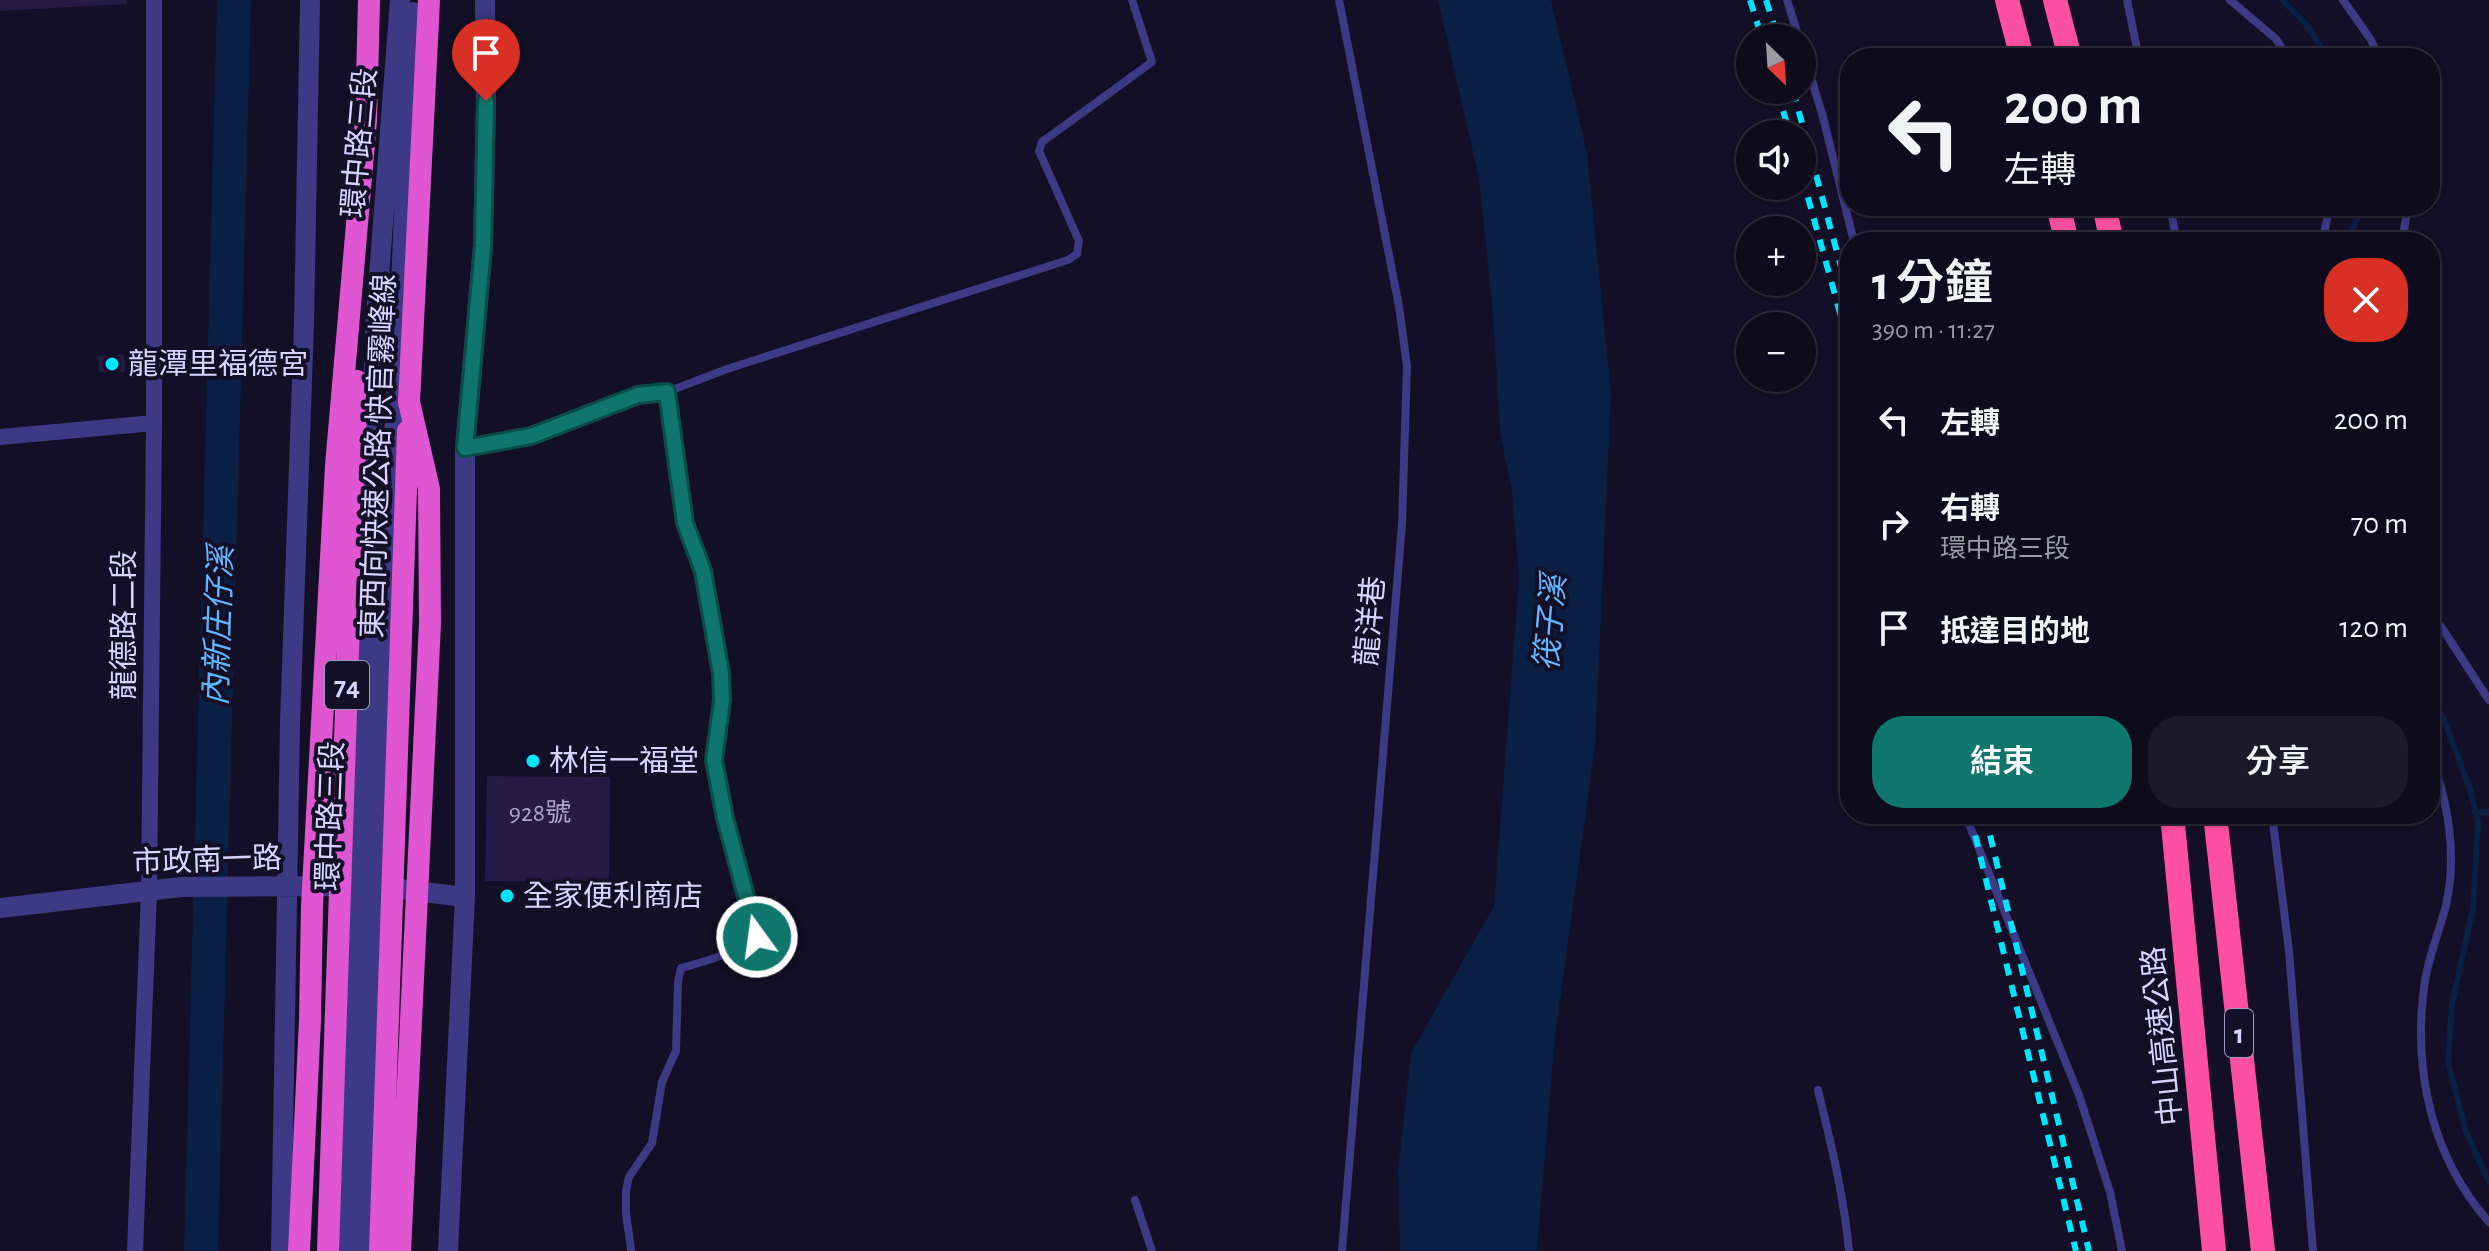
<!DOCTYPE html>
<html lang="zh-TW">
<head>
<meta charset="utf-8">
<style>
	:root { --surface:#0e0b1c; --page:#1c1929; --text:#f1f3f6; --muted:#9b9ba3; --line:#2e2b3b; --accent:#0f766e }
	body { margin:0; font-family:"Alegreya Sans","Noto Sans TC",sans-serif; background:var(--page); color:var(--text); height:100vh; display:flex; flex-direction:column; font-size:30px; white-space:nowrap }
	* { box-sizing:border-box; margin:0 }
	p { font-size:26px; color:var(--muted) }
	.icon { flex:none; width:44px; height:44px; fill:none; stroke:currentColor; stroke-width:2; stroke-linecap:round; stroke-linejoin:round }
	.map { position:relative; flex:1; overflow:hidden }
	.panel { position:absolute; left:1840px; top:232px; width:600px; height:592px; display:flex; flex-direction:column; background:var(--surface); border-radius:32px; box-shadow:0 2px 6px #0004,0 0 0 2px var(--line) }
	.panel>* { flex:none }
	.banner { position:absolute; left:1840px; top:48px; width:600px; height:168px; border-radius:32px; box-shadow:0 2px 6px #0004,0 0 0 2px var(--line); background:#0e0b1c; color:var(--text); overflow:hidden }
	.needle { width:52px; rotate:155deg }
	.controls { position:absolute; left:1736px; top:24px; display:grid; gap:16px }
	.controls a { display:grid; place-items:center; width:80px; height:80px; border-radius:50%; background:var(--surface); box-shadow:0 2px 6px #0004,0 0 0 2px var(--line); font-size:40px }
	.pin { position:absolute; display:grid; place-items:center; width:68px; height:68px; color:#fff; margin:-82px -34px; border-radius:50% 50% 50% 0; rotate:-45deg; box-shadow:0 0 8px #0007 }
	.pin .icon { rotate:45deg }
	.me { position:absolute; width:88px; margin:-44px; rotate:346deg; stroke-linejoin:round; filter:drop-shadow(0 0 6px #0008) }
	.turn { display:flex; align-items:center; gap:28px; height:168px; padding:0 32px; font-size:36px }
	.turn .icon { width:104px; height:104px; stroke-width:2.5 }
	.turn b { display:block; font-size:56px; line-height:68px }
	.round { display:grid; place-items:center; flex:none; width:84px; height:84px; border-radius:32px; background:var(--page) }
	.headline { display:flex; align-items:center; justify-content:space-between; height:136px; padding:0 32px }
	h1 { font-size:48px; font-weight:600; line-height:60px }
	.action { display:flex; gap:16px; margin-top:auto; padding:16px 32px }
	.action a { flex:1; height:92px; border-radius:32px; background:var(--accent); color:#fff; font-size:32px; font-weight:600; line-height:92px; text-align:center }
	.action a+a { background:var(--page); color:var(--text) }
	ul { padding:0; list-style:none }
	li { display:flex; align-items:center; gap:24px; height:104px; padding:0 32px }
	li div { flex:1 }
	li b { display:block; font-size:30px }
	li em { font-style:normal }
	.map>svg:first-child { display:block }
	.water { fill:#0a1f44 }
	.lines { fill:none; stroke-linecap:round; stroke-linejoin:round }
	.stream { stroke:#0a1f44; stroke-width:6 }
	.river { stroke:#0a1f44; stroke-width:34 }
	.building { fill:#241b47 }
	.service { stroke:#3d3a85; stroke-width:8 }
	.minor { stroke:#3d3a85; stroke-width:16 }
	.tertiary { stroke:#3d3a85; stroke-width:20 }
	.trunk { stroke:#e055d1; stroke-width:22 }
	.motorway { stroke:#ff4fa3; stroke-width:24 }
	.rail { stroke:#00e5ff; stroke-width:6; stroke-dasharray:12 10; stroke-linecap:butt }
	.trunk-bridge { stroke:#e055d1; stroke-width:22 }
	.route-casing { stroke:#0a4d48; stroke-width:20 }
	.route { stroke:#0f766e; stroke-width:14 }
	.poi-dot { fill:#00e5ff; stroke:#130f26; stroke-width:3 }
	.labels { text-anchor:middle; stroke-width:8; stroke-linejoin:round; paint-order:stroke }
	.number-label { font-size:26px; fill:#aca6d1 }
	.shield { fill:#130f26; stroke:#9e99be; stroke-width:2 }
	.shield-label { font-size:28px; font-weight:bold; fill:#d9d4ff }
	.street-label { font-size:30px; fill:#d9d4ff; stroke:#130f26 }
	.poi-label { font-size:30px; fill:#d9d4ff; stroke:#130f26; text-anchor:start }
	.water-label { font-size:32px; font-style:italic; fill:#62b6ff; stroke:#130f26 }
</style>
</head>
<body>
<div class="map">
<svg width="2489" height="1251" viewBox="0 0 2489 1251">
	<rect width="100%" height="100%" fill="#130f26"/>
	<!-- water -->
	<path class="water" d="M1438 0H1551L1587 153 1611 394 1595 746 1555 1037 1537 1251H1400L1398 1170 1411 1053 1494 906 1519 578 1512 492 1500 432 1493 314 1479 178Z"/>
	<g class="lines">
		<!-- stream -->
		<path class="stream" d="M2282 0 2305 23 2328 58
			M2347 242 2359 214 2358 206
			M2430 693 2444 720 2470 789 2478 823 2473 908 2452 1004 2448 1062 2466 1132 2489 1182
			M2475 813 2489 812"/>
		<!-- river -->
		<path class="river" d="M201 1251 234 0"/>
	</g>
	<!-- building -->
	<path class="building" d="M0 0H126V4L0 11Z
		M124 355 125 372H99L98 356Z
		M487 776 610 777 609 882 485 881Z"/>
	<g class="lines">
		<!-- service -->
		<path class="service" d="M1339 0 1399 306 1407 366 1402 524 1342 1251
			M1787 0 1799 38
			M2127 0 2139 58
			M2230 0 2276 39 2288 58
			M2343 0 2371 40 2379 58
			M1802 48 1823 117 1854 242
			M2170 206 2177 242
			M2322 242 2330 206
			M2402 242 2408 206
			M466 447 531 436 638 395 667 392 727 369 1068 260 1077 254 1079 241 1039 151 1042 142 1152 62 1132 0
			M2430 615 2442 628 2489 700
			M2430 756C2449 802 2457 856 2446 905 2439 933 2427 960 2424 988 2413 1072 2432 1158 2489 1222
			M1965 814 2079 1095 2110 1192 2122 1251
			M2272 814 2289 951 2313 1251
			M1818 1090C1831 1144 1844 1196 1849 1251
			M1135 1200 1152 1251
			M631 1250 626 1213V1191L629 1177 652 1143 662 1082 676 1051 678 982 681 968C708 961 734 953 757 937L725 818 714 760 720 717 721 673 703 571 685 523 667 392"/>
		<!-- minor -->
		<path class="minor" d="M0 437 154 423
			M135 1251 149 891 154 423V0"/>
		<!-- tertiary -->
		<path class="tertiary" d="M0 908 181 887 375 886 465 897
			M281 1251 290 723 304 324 310 0
			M347 1251 375 328 400 0
			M363 1251 375 872 413 12
			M448 1251 465 897V448L483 246 486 101 485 0"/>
		<!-- trunk -->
		<path class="trunk" d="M366 120 369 0
			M409 402 429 0"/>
		<!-- motorway -->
		<path class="motorway" d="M2007 0 2022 58
			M2055 0 2070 58
			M2058 206 2067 242
			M2104 206 2112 242
			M2172 814 2214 1251
			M2215 814 2263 1251"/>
		<!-- rail -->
		<path class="rail" d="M1750 0 1762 38
			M1766 0 1778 38
			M1777 90 1790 134
			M1793 90 1850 300
			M1802 176 1850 349
			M1970 814 2076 1251
			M1985 814 2089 1251"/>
		<!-- trunk-bridge -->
		<path class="trunk-bridge" d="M299 1251 310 1020 312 906 336 466 366 120
			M328 1251 357 381
			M380 1251 408 431
			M400 1251 430 623 429 489 409 402"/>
	</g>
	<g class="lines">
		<!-- route casing -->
		<g class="route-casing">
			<path id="route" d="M486 101 483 246 465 448 531 436 638 395 667 392 685 523 703 571 721 673 722 700 714 760 725 818 757 937"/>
		</g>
		<!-- route -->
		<use href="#route" class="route"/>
	</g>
	<!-- markers -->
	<g class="poi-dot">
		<circle cx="112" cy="364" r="8"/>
		<circle cx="533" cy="761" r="8"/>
		<circle cx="507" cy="896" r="8"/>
	</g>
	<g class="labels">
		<!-- number labels -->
		<g class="number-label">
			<text x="540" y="821">928號</text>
		</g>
		<!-- shield labels -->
		<g class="shield">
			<rect x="325" y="661" width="44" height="48" rx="6"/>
			<rect x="2225" y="1009" width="28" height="48" rx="6"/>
		</g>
		<g class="shield-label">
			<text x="347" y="695">74</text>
			<text x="2239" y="1043">1</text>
		</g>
		<!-- street labels -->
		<g class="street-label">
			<text transform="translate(359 143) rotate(-85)" y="10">環中路三段</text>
			<text transform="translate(378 456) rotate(-88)" y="10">東西向快速公路 快官霧峰線</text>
			<text transform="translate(1370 621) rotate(-85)" y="10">龍洋巷</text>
			<text transform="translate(124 625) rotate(-90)" y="10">龍德路二段</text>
			<text transform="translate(330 816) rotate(-88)" y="10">環中路三段</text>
			<text transform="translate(207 860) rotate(-2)" y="10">市政南一路</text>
			<text transform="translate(2162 1036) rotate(-96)" y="10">中山高速公路</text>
		</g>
		<!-- poi labels -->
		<g class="poi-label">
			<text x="128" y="374">龍潭里福德宮</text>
			<text x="549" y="771">林信一福堂</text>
			<text x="523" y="906">全家便利商店</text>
		</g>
		<!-- water labels -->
		<g class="water-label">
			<text transform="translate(1550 623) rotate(-85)" y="11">筏子溪</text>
			<text transform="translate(218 626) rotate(-88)" y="11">內新庄仔溪</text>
		</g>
	</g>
</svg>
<div class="controls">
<a><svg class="needle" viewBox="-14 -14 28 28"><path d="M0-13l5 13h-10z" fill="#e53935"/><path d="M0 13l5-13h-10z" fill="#9b9ba3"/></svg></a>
<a><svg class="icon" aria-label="sound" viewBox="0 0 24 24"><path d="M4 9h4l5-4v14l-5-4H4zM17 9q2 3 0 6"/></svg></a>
<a>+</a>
<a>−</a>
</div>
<div class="pin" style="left:486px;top:101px;background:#d93025"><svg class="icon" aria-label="arrive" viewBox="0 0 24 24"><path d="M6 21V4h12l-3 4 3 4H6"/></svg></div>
<svg class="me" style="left:757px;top:937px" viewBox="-20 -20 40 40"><circle r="17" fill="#0f766e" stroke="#fff" stroke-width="3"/><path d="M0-11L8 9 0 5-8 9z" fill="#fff"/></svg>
<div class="banner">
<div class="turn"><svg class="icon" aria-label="left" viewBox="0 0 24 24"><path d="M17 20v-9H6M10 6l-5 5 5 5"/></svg><div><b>200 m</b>左轉</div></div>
</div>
<section class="panel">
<div class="headline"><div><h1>1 分鐘</h1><p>390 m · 11:27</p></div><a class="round" style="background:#d93025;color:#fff"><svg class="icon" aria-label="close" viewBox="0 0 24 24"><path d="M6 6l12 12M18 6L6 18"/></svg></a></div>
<ul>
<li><svg class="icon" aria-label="left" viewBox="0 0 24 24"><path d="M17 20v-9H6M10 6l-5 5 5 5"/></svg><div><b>左轉</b></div><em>200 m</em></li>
<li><svg class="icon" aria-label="right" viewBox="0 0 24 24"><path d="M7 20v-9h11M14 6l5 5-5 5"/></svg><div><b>右轉</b><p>環中路三段</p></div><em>70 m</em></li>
<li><svg class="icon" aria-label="arrive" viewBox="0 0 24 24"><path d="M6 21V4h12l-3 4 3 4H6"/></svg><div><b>抵達目的地</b></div><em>120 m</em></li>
</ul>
<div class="action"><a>結束</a><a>分享</a></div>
</section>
</div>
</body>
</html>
